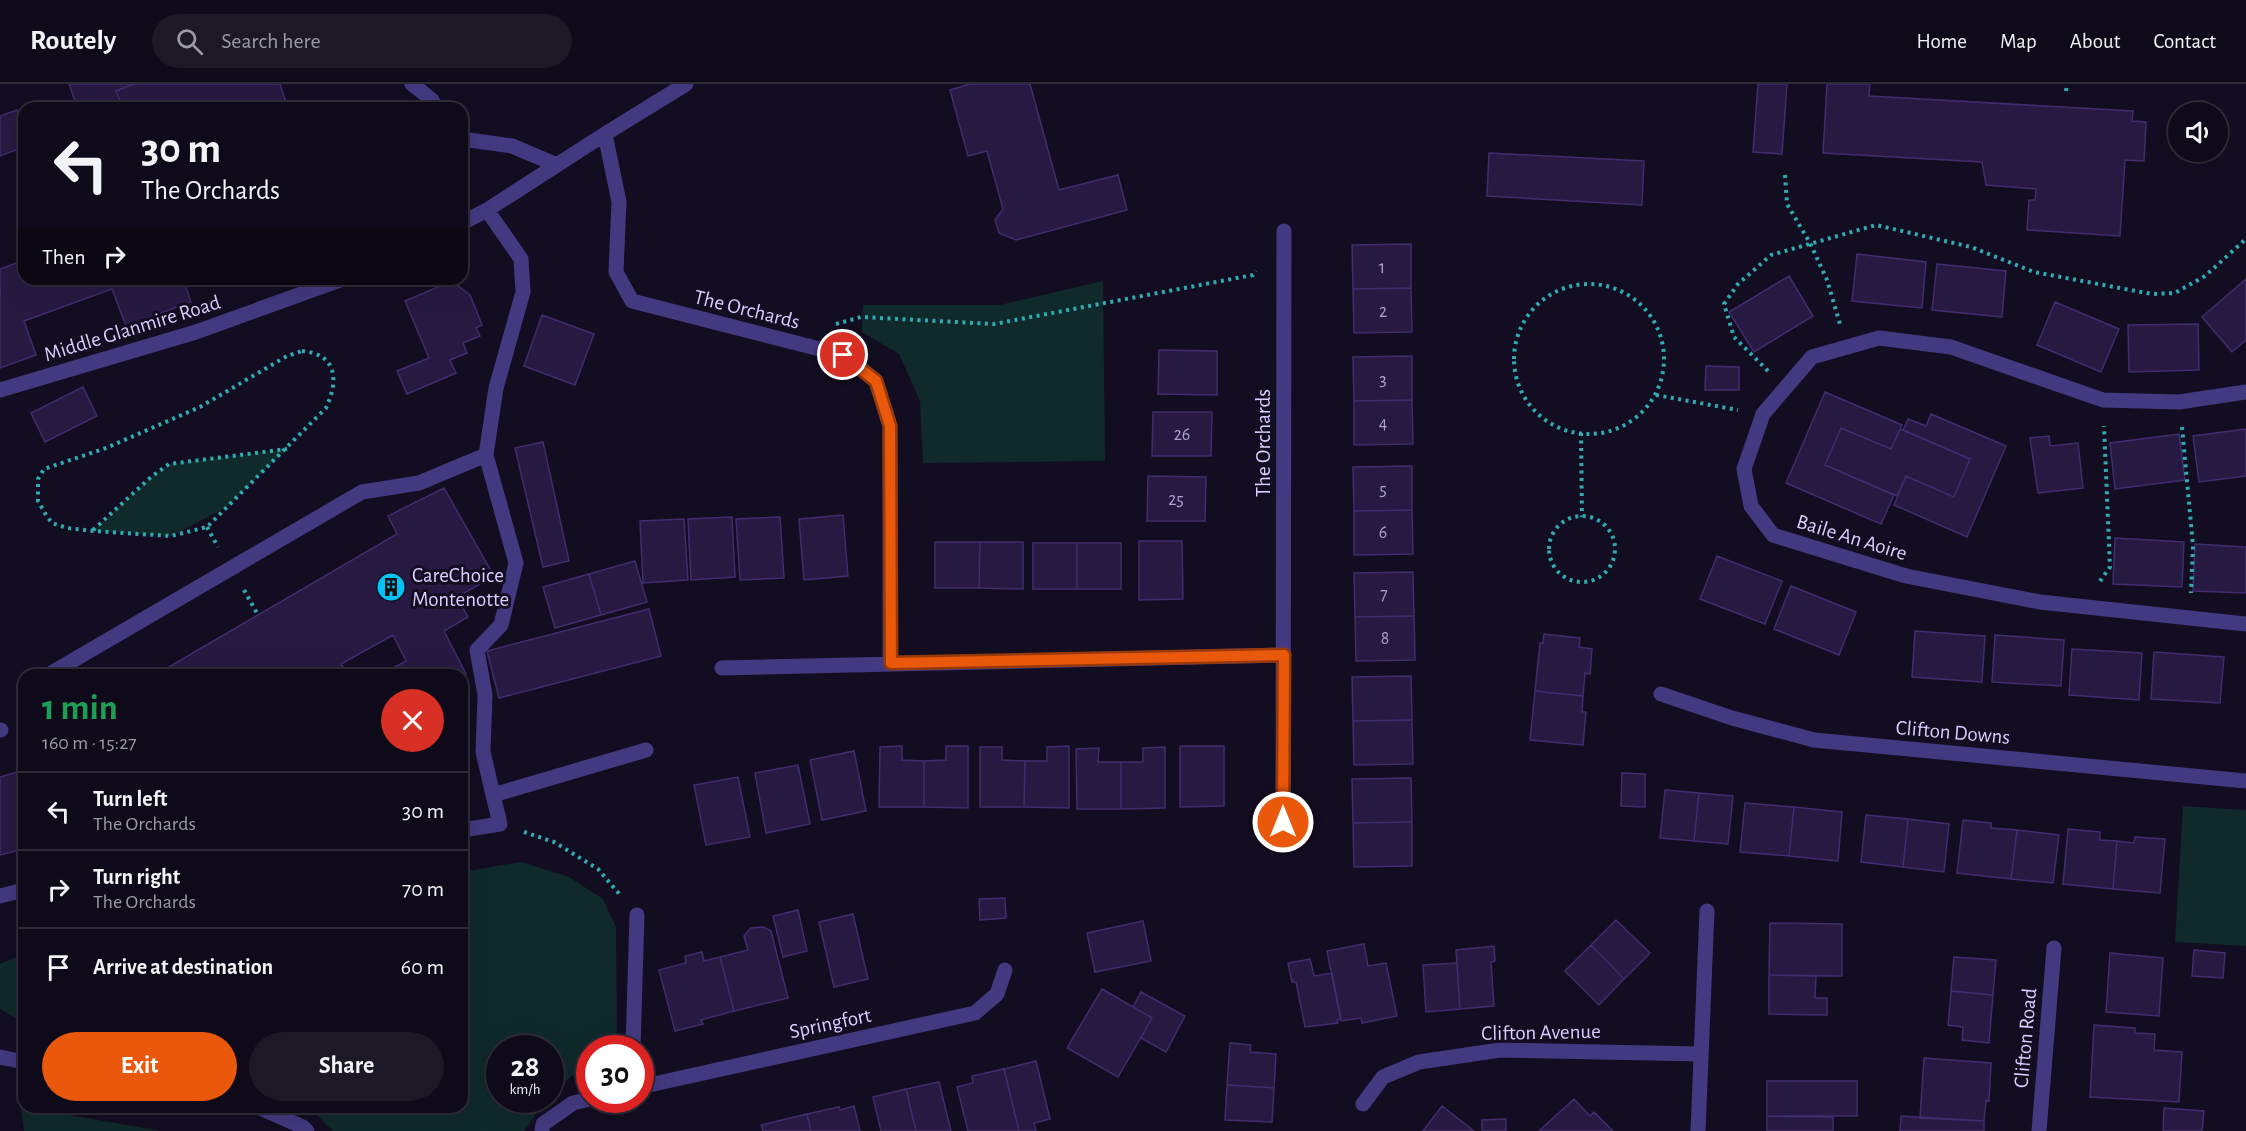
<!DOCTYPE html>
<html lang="en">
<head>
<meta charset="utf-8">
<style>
	:root { --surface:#0e0a19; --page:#1c1826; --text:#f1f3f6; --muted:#9b9aa2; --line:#2e2b38; --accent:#ea580c }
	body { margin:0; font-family:"Alegreya Sans",sans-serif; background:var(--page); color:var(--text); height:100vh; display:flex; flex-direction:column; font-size:22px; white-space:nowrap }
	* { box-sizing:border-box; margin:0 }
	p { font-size:20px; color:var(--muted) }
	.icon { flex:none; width:33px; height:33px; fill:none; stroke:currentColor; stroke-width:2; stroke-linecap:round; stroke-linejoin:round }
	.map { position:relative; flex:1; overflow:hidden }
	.details { position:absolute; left:18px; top:585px; width:450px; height:444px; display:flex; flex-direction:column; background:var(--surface); border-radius:18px; box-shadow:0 6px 24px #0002,0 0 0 2px var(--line) }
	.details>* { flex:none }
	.hud { position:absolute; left:18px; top:18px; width:450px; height:183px; border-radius:18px; box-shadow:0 6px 24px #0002,0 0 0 2px var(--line); background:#0e0a19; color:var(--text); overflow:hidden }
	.fabs { position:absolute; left:2168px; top:18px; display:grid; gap:12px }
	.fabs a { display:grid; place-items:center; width:60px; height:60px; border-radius:50%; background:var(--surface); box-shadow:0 6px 24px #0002,0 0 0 2px var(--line); font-size:30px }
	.speed { position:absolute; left:486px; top:951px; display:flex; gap:12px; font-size:30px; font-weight:700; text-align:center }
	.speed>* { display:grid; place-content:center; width:78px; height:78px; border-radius:50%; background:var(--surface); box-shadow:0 6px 24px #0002,0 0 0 2px var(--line); line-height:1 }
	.speed small { font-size:15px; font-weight:400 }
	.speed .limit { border:9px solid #d22; background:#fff; color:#111 }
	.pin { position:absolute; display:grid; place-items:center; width:51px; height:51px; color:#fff; margin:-26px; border:3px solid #fff; border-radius:50%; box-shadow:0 2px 6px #0007 }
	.me { position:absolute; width:66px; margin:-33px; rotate:0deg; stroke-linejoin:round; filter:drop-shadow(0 0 4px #0008) }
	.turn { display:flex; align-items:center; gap:21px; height:126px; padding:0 24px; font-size:27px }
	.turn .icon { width:78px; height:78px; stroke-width:2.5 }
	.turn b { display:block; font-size:42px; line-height:51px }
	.then { display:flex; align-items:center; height:57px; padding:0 24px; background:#0003; gap:12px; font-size:22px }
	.round { display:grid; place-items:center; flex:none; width:63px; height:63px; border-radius:32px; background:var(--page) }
	.headline { display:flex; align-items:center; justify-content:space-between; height:102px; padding:0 24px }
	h1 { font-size:36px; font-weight:700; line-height:45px; color:#1e9e55 }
	.action { display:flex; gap:12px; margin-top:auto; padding:12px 24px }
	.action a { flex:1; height:69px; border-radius:36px; background:var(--accent); color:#fff; font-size:24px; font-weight:700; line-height:69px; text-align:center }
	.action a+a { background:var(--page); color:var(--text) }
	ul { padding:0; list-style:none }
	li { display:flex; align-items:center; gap:18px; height:78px; padding:0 24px; border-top:2px solid var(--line) }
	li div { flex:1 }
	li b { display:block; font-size:22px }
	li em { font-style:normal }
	header { display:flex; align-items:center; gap:36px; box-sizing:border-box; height:84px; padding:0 30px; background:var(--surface); border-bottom:2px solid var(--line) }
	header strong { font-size:28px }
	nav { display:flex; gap:33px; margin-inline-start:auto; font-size:21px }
	.search { width:420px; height:54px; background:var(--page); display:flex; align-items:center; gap:15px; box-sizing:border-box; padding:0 21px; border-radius:33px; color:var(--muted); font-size:22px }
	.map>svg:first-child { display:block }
	.green { fill:#10292b }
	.building { fill:#261a42; stroke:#402c6e; stroke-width:1.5 }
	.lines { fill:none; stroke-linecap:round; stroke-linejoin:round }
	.path { stroke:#2fabb1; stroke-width:4; stroke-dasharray:3 4.5; stroke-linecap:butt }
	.minor { stroke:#433980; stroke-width:15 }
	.route-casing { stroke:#983908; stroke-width:15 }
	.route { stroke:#ea580c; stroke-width:10 }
	.labels { text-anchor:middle; stroke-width:6; stroke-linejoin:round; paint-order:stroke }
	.number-label { font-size:18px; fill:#aca1d0 }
	.street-label { font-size:21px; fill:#d9ceff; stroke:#130d21 }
	.poi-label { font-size:21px; fill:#d9ceff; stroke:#130d21; text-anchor:start }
</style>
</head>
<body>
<header>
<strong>Routely</strong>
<div class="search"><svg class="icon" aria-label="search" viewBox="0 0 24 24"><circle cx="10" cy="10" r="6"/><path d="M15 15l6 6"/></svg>Search here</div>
<nav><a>Home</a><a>Map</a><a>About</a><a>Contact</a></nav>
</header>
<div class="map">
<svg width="2246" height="1047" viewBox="0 0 2246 1047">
	<rect width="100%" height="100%" fill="#130d21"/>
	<!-- green -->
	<path class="green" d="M1103 197 1105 377 923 379 920 317 899 270 862 248 863 221H1000Z
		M287 365 227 423 171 452 93 447 151 393 169 380Z
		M2183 722 2246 726V862L2175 858Z
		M521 778 569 793 603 815 616 843 617 964H590L589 985 573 991 551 1011 550 964H500V1016H546L524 1047H333L309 1023H462V788Z
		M24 870V939L0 925V880Z
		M21 1021 24 1023 161 1047H24Z"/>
	<!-- building -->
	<path class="building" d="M69 0H131V1L116 7 123 24H57L75 17Z
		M134 0H280L288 24H123L116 7Z
		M970 0H1030L1059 106 1118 91 1127 126 1016 156 999 149 995 136 1003 125 987 67 968 72 950 6Z
		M1758 0H1787L1782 70 1753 68Z
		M1827 0H1870L1869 12 2133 27 2132 37 2146 38 2144 77 2125 76 2120 152 2027 146 2029 116H2035L2036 105 1986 101 1982 78 1823 69Z
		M17 26 24 45V63L0 72V32Z
		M1489 69 1644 77 1642 121 1487 112Z
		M1411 160V204L1353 205 1352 161Z
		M1857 170 1926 178 1922 224 1852 217Z
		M24 176V195H183L191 218 126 242 112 205 24 237 36 271 0 284V185Z
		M1937 180 2006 187 2002 233 1932 226Z
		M1789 192 1813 232 1754 268 1729 228Z
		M2246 195V256L2232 268 2202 233Z
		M452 197 470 211 482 241 476 244 480 252 463 259 467 269 450 276 456 289 407 310 397 287 429 274 405 217Z
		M1411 204 1412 248 1354 249 1353 205Z
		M2055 218 2119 245 2101 288 2037 261Z
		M542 231 594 250 575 301 524 282Z
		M2198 240 2199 286 2129 288 2128 241Z
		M1159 266 1217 267V311L1158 310Z
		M1412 272V316L1354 317 1353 273Z
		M1706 282 1739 283V306H1705Z
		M83 303 97 332 45 358 31 329Z
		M1825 308 1902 341 1891 365 1841 344 1825 381 1894 411 1881 440 1786 399Z
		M1412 316 1413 360 1354 361V317Z
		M1153 328H1212L1211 372H1152Z
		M1931 330 2006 362 1967 453 1894 421 1906 392 1954 413 1970 375 1903 346 1908 335 1926 342Z
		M1841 344 1891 365 1900 345 1970 375 1954 413 1906 392 1897 412 1825 381Z
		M2246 345V392L2199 398 2193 352Z
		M2179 350 2185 396 2115 405 2110 359Z
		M2049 352 2050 362 2078 359 2083 404 2038 409 2030 354Z
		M543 358 569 477 543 483 515 364Z
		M1412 382V426L1354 427 1353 383Z
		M1148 392 1206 393 1205 437H1147Z
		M444 404 494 492 457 513 468 533 444 547 466 590 462 593 380 591 406 577 393 551 341 580 348 591H155L397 450 388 432Z
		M1412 426 1413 470 1354 471V427Z
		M843 431 848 492 804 496 799 435Z
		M732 433 735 493 691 496 688 435Z
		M780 433 784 494 740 496 736 435Z
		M684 435 688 496 643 499 640 437Z
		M2115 454 2184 458 2182 503 2113 500Z
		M1139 457H1182L1183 515 1139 516Z
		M935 458H980L979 504H935Z
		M980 458H1023V505L979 504Z
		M1033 459H1077V505H1033Z
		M1077 459H1121V505H1077Z
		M2195 460 2246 463V509L2193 507Z
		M1717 472 1782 497 1765 540 1700 515Z
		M635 477 647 518 601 531 589 490Z
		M1413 488 1414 532 1355 533 1354 489Z
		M589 490 601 531 555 544 543 503Z
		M1791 502 1856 528 1839 571 1774 545Z
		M649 525 661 572 499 614 487 567Z
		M1414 532 1415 576 1356 577 1355 533Z
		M1915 547 1985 552 1982 598 1912 593Z
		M1544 550 1580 554 1579 563 1592 565 1590 590 1585 589 1583 612 1535 607 1540 559H1543Z
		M1995 551 2064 556 2061 602 1992 598Z
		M2072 565 2142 569 2139 616 2069 611Z
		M2154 568 2224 573 2220 619 2151 615Z
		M1411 592 1412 636 1353 637 1352 593Z
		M1535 607 1583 612 1582 628H1586L1583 661 1530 656Z
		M1412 636 1413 680 1354 681 1353 637Z
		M902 662V676L924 677V723H879L880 663Z
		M946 662H968V724L924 723V677L946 676Z
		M1069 662V724L1024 723 1025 677H1047V663Z
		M1180 662H1224V722L1180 723Z
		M980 663H1002V676L1025 677 1024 723H980Z
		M1165 663V724L1121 725V678H1143V664Z
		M1099 664 1098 678H1121V725H1077L1076 665Z
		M854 667 866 727 822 736 810 676Z
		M798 681 810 740 766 749 755 689Z
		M24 686V765L0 771V693Z
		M1622 689 1645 690V723L1621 722Z
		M738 693 750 753 706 761 694 701Z
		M1411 694 1412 738 1353 739 1352 695Z
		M1665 706 1699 709 1694 757 1660 754Z
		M1699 709 1733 712 1728 760 1694 757Z
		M1745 719 1794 723 1789 772 1740 768Z
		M1794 723 1842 728 1838 777 1789 772Z
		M1866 731 1908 735 1903 783 1861 778Z
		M1908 735 1949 740 1944 788 1903 783Z
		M1963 736 1991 739V744L2017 746 2011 795 1957 789Z
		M1412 738V782L1354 783 1353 739Z
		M2068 745 2100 748V756L2117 757 2113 805 2063 800Z
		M2017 746 2059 751 2053 799 2011 795Z
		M2135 753 2165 755 2160 809 2113 805 2117 757 2134 759Z
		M1005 814 1006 834 980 836 979 815Z
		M798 826 807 867 783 873 773 832Z
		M853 830 868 895 834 903 819 838Z
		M1616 836 1650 869 1624 895 1591 861Z
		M1143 837 1151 877 1095 888 1087 849Z
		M1770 839 1842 840V892L1769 891Z
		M763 843 771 847 788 914 734 927 720 873 748 866 744 852 751 844Z
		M1364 860 1368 882 1386 879 1397 932 1362 939 1361 934 1341 937 1327 867Z
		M1591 861 1624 895 1599 921 1565 887Z
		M1494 862 1495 877 1491 878 1494 922 1460 925 1456 866Z
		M2194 866 2225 869 2223 894 2192 892Z
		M702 868 704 877 720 873 734 927 701 936 703 940 675 947 659 886 686 879 685 872Z
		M2110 869 2163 874 2159 932 2106 928Z
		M1954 873 1996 876 1993 911 1951 907Z
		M1310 875 1314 892 1332 889 1341 935 1337 936 1338 939 1305 943 1296 898H1292L1288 879Z
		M1457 879 1460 925 1426 928 1423 881Z
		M1769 891 1816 892 1815 914H1827V931L1769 930Z
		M1102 905 1152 934 1118 993 1067 964Z
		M1951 907 1993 911 1989 959 1962 956 1963 943 1948 941Z
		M1141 908 1185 932 1166 968 1141 954 1152 934 1133 923Z
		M2094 941 2135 944V949L2155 950 2154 966 2182 968 2179 1018 2090 1013Z
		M1230 959 1251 961 1250 968 1276 970 1274 1004 1227 1001Z
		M1924 974 1991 979 1989 1017 1986 1016 1984 1037 1920 1034Z
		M1036 977 1050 1035 1034 1039 1036 1047H1019L1004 985Z
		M1004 985 1019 1047H968L957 1003 973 999 972 992Z
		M1767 997H1857V1032H1767Z
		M939 998 951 1047H916L906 1005Z
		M1227 1001 1274 1004 1272 1038 1225 1036Z
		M906 1005 916 1047H881L873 1013Z
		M1574 1015 1590 1032 1594 1028 1613 1047H1539Z
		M854 1022 860 1047H811L807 1030 839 1023 840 1026Z
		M1442 1022 1474 1047H1423Z
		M2164 1024 2204 1027 2202 1047H2163Z
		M807 1030 811 1047H763L761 1041Z
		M1767 1032 1833 1033V1047H1767Z
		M1901 1032 1984 1037V1047H1900Z
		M1506 1035V1047H1482V1036Z"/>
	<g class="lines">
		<!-- path -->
		<path class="path" d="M2066 7 2067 0
			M1785 91 1787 120 1810 159 1827 196 1840 240
			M1514 275a75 75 0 1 1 150 0a75 75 0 1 1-150 0Z
			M836 240 861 233 994 240 1253 191 1256 187
			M302 267C337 270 339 296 326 324L207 443 171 452 93 447 67 444 52 439 46 431 38 417V395L44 385 106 364 200 323 287 272Z
			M1768 287 1734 253 1724 220 1738 200 1771 171 1876 141 1971 163 2034 188 2152 210 2175 209 2205 192 2246 155
			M1656 311 1738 326
			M2182 343 2193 462 2191 509
			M1581 349 1582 433
			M1549 465a33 33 0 1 1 66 0a33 33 0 1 1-66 0Z
			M207 443 218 463
			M93 446 151 393 169 380 287 365
			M2100 497 2110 483 2104 342
			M244 506 258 531
			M524 748 554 758 598 785 621 812"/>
		<!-- minor -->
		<path class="minor" d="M412 0 432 16 435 24
			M605 50 619 118 616 188 632 217 843 271 876 297 890 342V579
			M462 55 512 62 557 81
			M487 126 521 175 523 208 496 304 486 371 516 479 501 541 477 566 485 611 483 668 493 711 646 666
			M462 139 487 126 605 50 686 0
			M0 306 196 248 343 195
			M2246 308 2179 318 2103 316 1951 263 1879 254 1812 273 1763 330 1744 385 1751 422 1773 451 1906 492 2040 518 2246 540
			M722 584 1284 571
			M48 591 362 408 419 399 486 371
			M1661 610 1732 634 1814 656 2246 697
			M0 646H1
			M1283 738 1284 147
			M462 746 500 740 493 711
			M0 812 24 806
			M633 964 637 831
			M0 973 24 978
			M640 1003 975 929 997 910 1005 886
			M1363 1020 1383 993 1419 978 1500 966 1701 970
			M258 1023 303 1043 307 1047
			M542 1047 543 1040 573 1019 590 1015
			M1698 1047 1707 827
			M2039 1047 2054 864"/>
	</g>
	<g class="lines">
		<!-- route casing -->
		<g class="route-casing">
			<path id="route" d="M843 271 876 297 890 342 891 579 1284 571 1283 738"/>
		</g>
		<!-- route -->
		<use href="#route" class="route"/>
	</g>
	<!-- icons -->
	<defs>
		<g id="building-disc" transform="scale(1.5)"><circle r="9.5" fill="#02c2f6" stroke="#130d21"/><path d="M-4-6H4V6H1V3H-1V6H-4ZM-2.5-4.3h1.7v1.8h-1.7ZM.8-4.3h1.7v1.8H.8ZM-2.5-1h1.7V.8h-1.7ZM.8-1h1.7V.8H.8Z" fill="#111"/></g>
	</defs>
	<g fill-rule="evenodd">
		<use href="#building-disc" x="391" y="503"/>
	</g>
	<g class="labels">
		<!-- number labels -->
		<g class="number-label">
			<text x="1382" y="189">1</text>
			<text x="1383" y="233">2</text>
			<text x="1383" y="301">3</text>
			<text x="1383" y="345">4</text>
			<text x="1182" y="356">26</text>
			<text x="1383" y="411">5</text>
			<text x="1176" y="421">25</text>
			<text x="1383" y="454">6</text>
			<text x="1384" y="516">7</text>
			<text x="1385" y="560">8</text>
		</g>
		<!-- street labels -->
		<g class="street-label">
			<text transform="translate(747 225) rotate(14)" y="7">The Orchards</text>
			<text transform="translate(132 244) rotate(-17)" y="7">Middle Glanmire Road</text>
			<text transform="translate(1263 359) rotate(-90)" y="7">The Orchards</text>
			<text transform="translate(1852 453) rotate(17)" y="7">Baile An Aoire</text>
			<text transform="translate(1953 648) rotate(5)" y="7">Clifton Downs</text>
			<text transform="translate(830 939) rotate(-12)" y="7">Springfort</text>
			<text transform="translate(1541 948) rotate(-1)" y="7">Clifton Avenue</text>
			<text transform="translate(2025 954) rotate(-85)" y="7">Clifton Road</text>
		</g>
		<!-- poi labels -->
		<g class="poi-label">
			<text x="412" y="498">CareChoice<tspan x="412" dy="24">Montenotte</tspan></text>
		</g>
	</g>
</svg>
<div class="fabs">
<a><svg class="icon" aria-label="sound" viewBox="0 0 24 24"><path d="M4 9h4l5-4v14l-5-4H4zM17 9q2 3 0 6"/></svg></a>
</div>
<div class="speed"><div>28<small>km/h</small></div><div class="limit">30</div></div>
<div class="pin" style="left:843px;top:271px;background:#d93025"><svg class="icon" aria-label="arrive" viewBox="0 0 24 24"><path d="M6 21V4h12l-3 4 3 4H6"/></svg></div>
<svg class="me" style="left:1283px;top:738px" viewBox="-20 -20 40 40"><circle r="17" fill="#ea580c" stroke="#fff" stroke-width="3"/><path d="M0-11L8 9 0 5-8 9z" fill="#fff"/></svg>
<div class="hud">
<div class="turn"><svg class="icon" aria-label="left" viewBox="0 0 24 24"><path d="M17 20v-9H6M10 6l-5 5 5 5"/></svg><div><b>30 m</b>The Orchards</div></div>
<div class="then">Then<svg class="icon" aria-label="right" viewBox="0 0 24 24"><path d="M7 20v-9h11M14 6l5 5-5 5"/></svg></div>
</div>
<section class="details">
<div class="headline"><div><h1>1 min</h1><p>160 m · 15:27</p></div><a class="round" style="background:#d93025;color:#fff"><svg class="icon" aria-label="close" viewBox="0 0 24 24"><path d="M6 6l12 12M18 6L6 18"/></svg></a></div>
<ul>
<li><svg class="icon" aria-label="left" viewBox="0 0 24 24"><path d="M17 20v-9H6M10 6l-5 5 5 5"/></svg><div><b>Turn left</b><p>The Orchards</p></div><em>30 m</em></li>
<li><svg class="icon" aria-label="right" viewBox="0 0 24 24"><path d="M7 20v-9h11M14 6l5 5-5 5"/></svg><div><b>Turn right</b><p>The Orchards</p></div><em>70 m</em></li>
<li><svg class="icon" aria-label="arrive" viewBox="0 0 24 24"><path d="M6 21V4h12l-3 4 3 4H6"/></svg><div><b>Arrive at destination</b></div><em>60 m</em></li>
</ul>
<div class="action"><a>Exit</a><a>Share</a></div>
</section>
</div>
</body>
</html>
